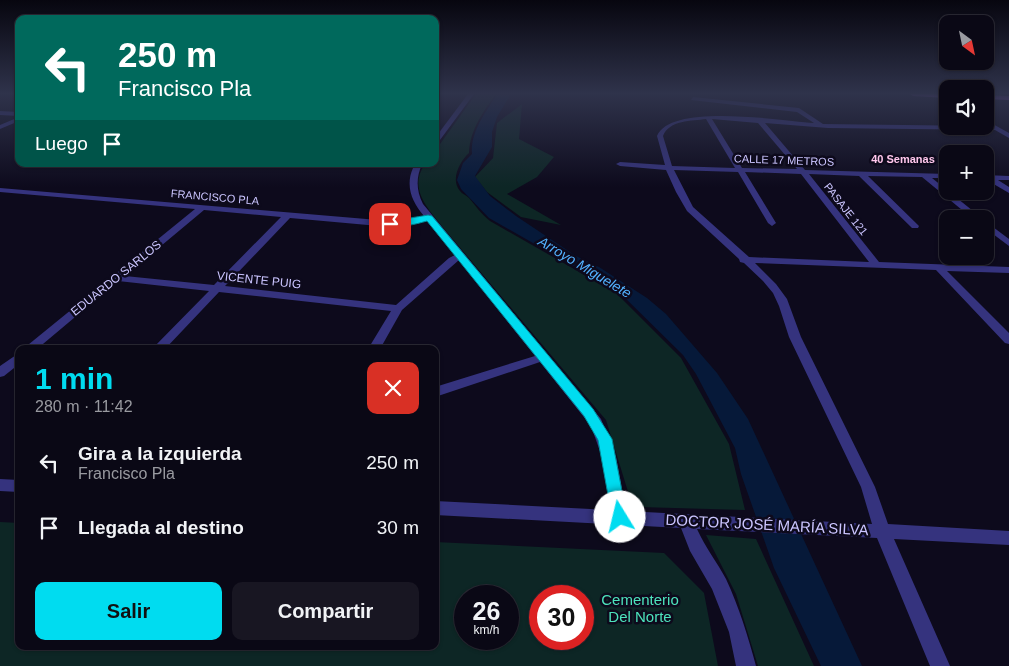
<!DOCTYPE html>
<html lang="es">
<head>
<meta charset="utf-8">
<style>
	:root { --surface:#0a0815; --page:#181622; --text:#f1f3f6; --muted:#999aa0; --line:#2a2934; --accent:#00dcf0 }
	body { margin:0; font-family:Arial,sans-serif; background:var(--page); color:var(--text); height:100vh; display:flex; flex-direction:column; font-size:19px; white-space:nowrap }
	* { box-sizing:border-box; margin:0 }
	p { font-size:16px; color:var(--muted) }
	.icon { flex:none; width:28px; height:28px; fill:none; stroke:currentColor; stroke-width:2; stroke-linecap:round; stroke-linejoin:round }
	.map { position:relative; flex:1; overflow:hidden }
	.details { position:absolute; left:15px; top:345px; width:424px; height:305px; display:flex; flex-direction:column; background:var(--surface); border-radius:10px; box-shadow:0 1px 4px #0004,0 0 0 1px var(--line) }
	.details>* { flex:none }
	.guide { position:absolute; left:15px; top:15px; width:424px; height:152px; border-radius:10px; box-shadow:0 1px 4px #0004,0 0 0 1px var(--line); background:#00695c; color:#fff; overflow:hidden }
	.needle { width:32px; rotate:147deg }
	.fabs { position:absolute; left:939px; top:15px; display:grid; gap:10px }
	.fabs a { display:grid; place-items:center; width:55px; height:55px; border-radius:10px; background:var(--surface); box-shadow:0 1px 4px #0004,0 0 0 1px var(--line); font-size:25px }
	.speed { position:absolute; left:454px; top:585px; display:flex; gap:10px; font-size:25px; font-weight:700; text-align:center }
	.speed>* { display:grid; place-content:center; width:65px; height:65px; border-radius:50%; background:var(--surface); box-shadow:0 1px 4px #0004,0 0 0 1px var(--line); line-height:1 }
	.speed small { font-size:12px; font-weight:400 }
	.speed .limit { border:8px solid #d22; background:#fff; color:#111 }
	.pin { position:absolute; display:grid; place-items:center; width:42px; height:42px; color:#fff; margin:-21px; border-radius:10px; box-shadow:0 2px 8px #0006 }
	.me { position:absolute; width:55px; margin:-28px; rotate:351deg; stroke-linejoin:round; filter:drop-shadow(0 0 4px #0008) }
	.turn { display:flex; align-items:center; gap:18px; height:105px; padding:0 20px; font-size:22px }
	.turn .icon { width:65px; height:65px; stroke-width:2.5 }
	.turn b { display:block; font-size:35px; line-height:42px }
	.then { display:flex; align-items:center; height:48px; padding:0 20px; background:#0003; gap:10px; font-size:19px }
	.round { display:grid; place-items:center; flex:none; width:52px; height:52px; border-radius:10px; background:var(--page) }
	.summary { display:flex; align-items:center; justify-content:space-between; height:85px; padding:0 20px }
	h1 { font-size:30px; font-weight:700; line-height:38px; color:var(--accent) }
	.action { display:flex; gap:10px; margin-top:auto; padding:10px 20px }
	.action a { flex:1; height:58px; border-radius:10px; background:var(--accent); color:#111; font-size:20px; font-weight:700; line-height:58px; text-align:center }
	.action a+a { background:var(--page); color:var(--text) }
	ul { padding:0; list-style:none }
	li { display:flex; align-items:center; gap:15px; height:65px; padding:0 20px }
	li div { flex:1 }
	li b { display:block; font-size:19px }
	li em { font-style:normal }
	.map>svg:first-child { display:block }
	.green { fill:#0d2625; fill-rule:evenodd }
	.water { fill:#061939 }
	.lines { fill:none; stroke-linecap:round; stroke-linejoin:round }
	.minor { fill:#35337e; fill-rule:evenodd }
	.primary { fill:#ba4cff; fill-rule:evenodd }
	.route { fill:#00dcf0; stroke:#008f9c }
	.labels { text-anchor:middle; stroke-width:5; stroke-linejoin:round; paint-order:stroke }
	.far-neighbourhood-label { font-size:11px; font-weight:bold; fill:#ffc7ec; stroke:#0d0a1c }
	.far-street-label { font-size:11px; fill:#cbc5ff; stroke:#0d0a1c }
	.street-label { font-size:12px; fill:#cbc5ff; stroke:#0d0a1c }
	.water-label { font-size:14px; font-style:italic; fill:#53b2ff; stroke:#0d0a1c }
	.near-street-label { font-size:15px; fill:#cbc5ff; stroke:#0d0a1c }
	.near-park-label { font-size:15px; fill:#4de3bc; stroke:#0d0a1c }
</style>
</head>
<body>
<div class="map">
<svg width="1009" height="666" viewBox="0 0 1009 666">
	<rect width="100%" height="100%" fill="#0d0a1c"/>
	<!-- green -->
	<path class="green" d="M476 94H496C483 112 470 130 469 153 460 161 450 180 460 191 462 194 466 195 469 198 476 206 481 214 490 221L616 293 681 358 729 444 745 510 639 507 629 495 606 420 445 230C430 210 407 190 425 164H435V151Z
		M522 104 519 139 554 157 537 177 507 194 561 225 521 217 487 192 475 177 493 158 497 123Z
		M0 522 19 523V646H435V542L664 553 704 593 718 666H0ZM465 596H508V639H465ZM540 596H582V639H540Z
		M706 535 756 539 814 666H758L736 594Z"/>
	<!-- water -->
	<path class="water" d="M497 94H511L497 117 492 132V147L475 176 490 196 516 216 576 256 599 267 647 298 666 314 717 373 748 419 862 666H821L774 568 741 474 735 448 696 374 683 355 619 292 489 218 461 189 457 180 463 163 472 154C470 132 486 112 497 94Z"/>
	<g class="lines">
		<!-- minor -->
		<path class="minor" d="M468 94H474L437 144 435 145V138Z
			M937 95 948 98V102L937 97Z
			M693 97 799 108 823 124 985 126H989L991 123 1009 133V138L995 130 828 128 765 123 805 170 948 174V178H932L983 219H973L922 177 868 176 919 226 918 228H912L859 176 809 174 879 262 1009 267V273L947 271 1009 333V344L1005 343 936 270 755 263 776 284 787 299 801 337 875 487 888 524 1009 531V545L894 539 950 666H930L877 538 697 529C705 547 717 562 726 579 739 607 748 636 756 666H736L729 632 712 589 690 551 681 528 435 515V501L610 510 602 457 591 426 540 362 435 397V387L535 356 459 260 402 310 380 349H368L391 311 219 292 165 349H152L209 291 118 281 37 349H23L195 209 0 192V188L390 221 424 216C412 202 405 186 413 168L400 164H422C416 178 416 190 423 204L601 419 616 457 626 511 872 524 861 487 789 337 779 306 773 293 763 281 744 263 740 262 739 259 687 211 676 192 666 170 620 166 616 164 620 162 665 165 657 136C671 102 782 121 814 123L797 112 691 100ZM706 119 735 168 672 166 663 136C669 120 692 121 706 119ZM712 119 758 123 797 169 742 168ZM674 170 738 172 768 223 772 226 776 223 745 172 801 174 869 262 749 257 693 207ZM204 210 281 217 214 285 125 276ZM290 218 390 227 427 221 455 255 449 258 396 305 225 286Z
			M0 111 19 112V116L0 115Z
			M19 117V121L0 129V125Z
			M985 175 1009 176V180H998L1009 187V193L985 179Z
			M985 221 1009 239V246L985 228Z
			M19 353V364L4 376 0 377V366Z
			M0 479 19 480V492L0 491Z"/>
		<!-- primary -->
		<path class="primary" d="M910 94H948V98L913 96Z
			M985 95 1009 96V100L985 99Z"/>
	</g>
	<!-- sky -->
	<linearGradient id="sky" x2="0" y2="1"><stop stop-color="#07060f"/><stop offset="0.5" stop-color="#2f334b"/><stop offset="1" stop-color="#2f334b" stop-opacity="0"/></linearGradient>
	<rect width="1009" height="187" fill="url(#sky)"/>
	<!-- route -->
	<path class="route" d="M428 215 432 216 593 409 612 439 627 517 625 522 620 524 614 522 612 517 598 440 584 416 427 221C416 224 395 230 386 224 391 220 419 217 428 215Z"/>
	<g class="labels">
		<!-- far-neighbourhood labels -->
		<g class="far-neighbourhood-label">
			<text x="903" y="163">40 Semanas</text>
		</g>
		<!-- far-street labels -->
		<g class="far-street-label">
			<text transform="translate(784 160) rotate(2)" y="4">CALLE 17 METROS</text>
			<text transform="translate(215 197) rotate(5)" y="4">FRANCISCO PLA</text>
			<text transform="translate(846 209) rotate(52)" y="4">PASAJE 121</text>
		</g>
		<!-- street labels -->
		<g class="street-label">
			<text transform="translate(116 278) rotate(-39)" y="4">EDUARDO SARLOS</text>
			<text transform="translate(259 280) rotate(6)" y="4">VICENTE PUIG</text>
		</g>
		<!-- water labels -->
		<g class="water-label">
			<text transform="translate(585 267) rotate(31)" y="5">Arroyo Miguelete</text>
		</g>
		<!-- near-street labels -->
		<g class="near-street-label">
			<text transform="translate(767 525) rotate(3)" y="5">DOCTOR JOSÉ MARÍA SILVA</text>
		</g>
		<!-- near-park labels -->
		<g class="near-park-label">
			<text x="640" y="605">Cementerio<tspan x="640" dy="17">Del Norte</tspan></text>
		</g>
	</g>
</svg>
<div class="fabs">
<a><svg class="needle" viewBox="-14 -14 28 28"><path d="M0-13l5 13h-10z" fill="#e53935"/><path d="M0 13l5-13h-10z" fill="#999aa0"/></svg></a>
<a><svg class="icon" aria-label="sound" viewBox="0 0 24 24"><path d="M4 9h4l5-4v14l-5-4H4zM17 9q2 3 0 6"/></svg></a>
<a>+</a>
<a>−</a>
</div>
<div class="speed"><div>26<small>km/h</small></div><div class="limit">30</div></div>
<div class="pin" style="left:390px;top:224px;background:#d93025"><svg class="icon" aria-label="arrive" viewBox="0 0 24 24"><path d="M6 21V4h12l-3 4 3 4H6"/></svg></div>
<svg class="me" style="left:620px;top:517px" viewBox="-20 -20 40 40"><circle r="19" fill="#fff"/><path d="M0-13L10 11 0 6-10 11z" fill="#00dcf0"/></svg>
<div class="guide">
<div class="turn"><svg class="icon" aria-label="left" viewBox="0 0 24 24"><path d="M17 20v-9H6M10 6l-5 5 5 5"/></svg><div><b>250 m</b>Francisco Pla</div></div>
<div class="then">Luego<svg class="icon" aria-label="arrive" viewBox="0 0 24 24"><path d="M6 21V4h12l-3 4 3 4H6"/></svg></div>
</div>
<section class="details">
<div class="summary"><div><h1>1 min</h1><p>280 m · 11:42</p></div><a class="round" style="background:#d93025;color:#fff"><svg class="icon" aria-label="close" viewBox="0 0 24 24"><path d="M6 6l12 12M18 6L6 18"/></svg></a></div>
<ul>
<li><svg class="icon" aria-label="left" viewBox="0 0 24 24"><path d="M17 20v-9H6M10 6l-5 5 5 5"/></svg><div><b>Gira a la izquierda</b><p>Francisco Pla</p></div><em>250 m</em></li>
<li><svg class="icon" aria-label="arrive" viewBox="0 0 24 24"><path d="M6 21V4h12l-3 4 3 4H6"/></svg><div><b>Llegada al destino</b></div><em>30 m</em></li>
</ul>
<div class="action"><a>Salir</a><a>Compartir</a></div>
</section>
</div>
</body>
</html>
